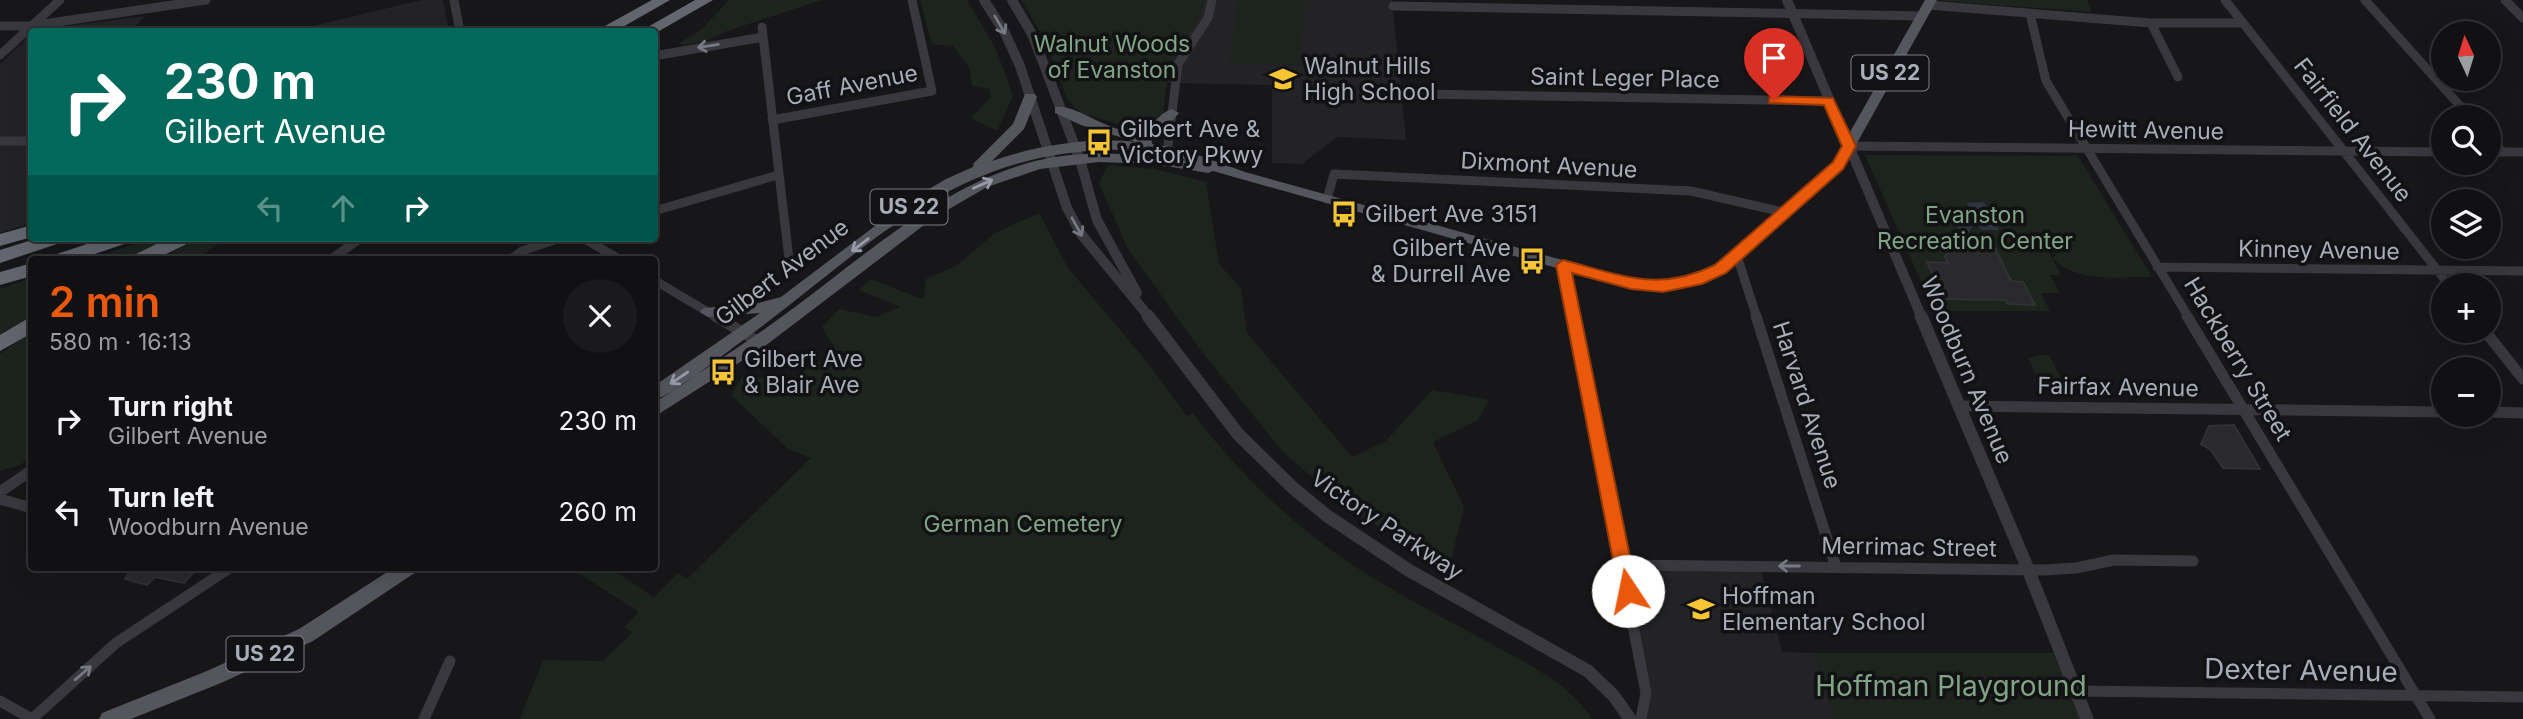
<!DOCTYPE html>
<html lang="en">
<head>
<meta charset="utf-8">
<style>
	:root { --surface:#111113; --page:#1a1a1c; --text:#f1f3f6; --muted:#9c9da0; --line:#303133; --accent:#ea580c }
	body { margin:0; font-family:Inter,sans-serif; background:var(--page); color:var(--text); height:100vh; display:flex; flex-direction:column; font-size:26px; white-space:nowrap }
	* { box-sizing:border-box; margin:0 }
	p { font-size:23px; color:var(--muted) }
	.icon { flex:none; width:38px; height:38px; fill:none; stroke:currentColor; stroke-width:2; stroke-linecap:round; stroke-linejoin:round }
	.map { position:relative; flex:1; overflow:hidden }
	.details { position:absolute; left:28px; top:256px; width:630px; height:315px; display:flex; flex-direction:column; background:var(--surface); border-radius:7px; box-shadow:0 7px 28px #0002,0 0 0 2px var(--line) }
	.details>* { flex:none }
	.guide { position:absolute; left:28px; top:28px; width:630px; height:214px; border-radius:7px; box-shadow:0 7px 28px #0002,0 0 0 2px var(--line); background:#00695c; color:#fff; overflow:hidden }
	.needle { width:46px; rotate:356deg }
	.controls { position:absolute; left:2431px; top:21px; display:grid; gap:14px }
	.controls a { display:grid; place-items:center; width:70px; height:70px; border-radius:50%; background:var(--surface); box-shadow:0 7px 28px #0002,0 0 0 2px var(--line); font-size:35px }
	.pin { position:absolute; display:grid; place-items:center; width:60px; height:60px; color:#fff; margin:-72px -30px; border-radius:50% 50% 50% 0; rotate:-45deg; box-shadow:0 0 7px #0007 }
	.pin .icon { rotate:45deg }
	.me { position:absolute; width:77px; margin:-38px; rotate:349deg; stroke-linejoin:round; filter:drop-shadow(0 0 5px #0008) }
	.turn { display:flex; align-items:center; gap:24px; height:147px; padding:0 21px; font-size:32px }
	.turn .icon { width:91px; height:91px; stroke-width:2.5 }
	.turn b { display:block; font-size:49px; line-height:60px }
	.lanes { display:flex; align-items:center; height:66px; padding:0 21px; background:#0003; justify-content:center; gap:35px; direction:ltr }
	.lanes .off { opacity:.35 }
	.round { display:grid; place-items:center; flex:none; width:74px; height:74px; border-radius:37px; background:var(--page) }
	.head { display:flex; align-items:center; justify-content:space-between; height:119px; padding:0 21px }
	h1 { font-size:42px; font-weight:600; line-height:52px; color:var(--accent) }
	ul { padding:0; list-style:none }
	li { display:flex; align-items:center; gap:21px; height:91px; padding:0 21px }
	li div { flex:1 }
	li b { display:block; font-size:26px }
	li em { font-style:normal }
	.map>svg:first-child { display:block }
	.built { fill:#232326 }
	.green { fill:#1d241e }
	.water { fill:#2d343d }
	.building { fill:#2a2a2d; stroke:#313135; stroke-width:2 }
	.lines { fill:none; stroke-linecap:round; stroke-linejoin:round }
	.minor-far1 { stroke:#38383e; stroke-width:9 }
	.minor { stroke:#38383e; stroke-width:11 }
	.tertiary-far1 { stroke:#38383e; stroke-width:10 }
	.tertiary { stroke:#38383e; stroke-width:13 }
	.primary { fill:#54555d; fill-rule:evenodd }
	.motorway { fill:#64666f; fill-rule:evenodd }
	.oneway { stroke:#767882 }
	.oneway2 { stroke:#989ba7 }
	.route { fill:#ea580c; stroke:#983908; stroke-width:2 }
	.labels { text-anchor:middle; stroke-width:7; stroke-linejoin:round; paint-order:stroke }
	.shield { fill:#121214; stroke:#7c7e88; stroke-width:2 }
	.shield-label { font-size:21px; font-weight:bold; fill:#a9acb9 }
	.park-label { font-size:23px; fill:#80a485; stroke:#121214 }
	.poi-label { font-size:23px; fill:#a9acb9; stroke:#121214; text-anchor:start }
	.street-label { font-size:23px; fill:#a9acb9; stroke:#121214 }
	.near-street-label { font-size:28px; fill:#a9acb9; stroke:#121214 }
	.near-park-label { font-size:28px; fill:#80a485; stroke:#121214 }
</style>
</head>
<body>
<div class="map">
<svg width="2523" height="719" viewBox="0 0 2523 719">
	<rect width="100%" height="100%" fill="#171719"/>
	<!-- built -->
	<path class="built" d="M422 0H443L449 31H291Z
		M1204 0H1392L1406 140 1337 137 1302 164 1272 163V85L1166 83 1172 58 1190 31 1202 9Z
		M145 16 131 31H35L37 30Z
		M31 35V223L0 233V64Z
		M1623 565 1760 566 1782 652 1815 653 1835 719H1641L1646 693Z"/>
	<!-- green -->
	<path class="green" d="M729 0H822L727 31 704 42 677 45 702 29Z
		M920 0H967L996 49 1013 96 997 131 971 118 990 98V89L972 86 969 67 953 46 932 44Z
		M1021 0H1204V2L1200 16 1169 63 1163 115H1159L1152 125 1135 129 1081 113 1067 99 1045 40Z
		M1238 0H1305L1300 66 1230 63Z
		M1944 0H2087L2092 12 1943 1Z
		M1865 155 2078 156 2152 277C2118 277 2079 283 2053 259L2060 248 2065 247H2046L2061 275H2050L2060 293H2041L2050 311H1934Z
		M1108 165 1155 169 1206 182 1219 264 1241 288 1247 333 1352 457 1386 441 1432 390 1489 400 1478 420 1433 442 1464 507 1450 564 1354 513 1283 452 1199 348 1127 247 1099 183Z
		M1039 213 1068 268 1147 362 1187 416 1193 413C1243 480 1306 538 1378 581 1413 602 1450 622 1486 641 1525 663 1566 680 1592 719H520L543 660 603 661 632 633 624 627 639 612 569 567H608L654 597 678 573 687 579 811 458 788 449 731 395 744 374 785 382 837 352 822 327 839 309 876 317 900 307 859 290 871 279 921 299 924 297 926 279 956 266 995 233Z
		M153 238H176L134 259H90Z
		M199 238H227L196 259H160Z
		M31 278V317L0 337V289Z
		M31 332V457L20 465 0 471V354Z
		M2039 355H2049L2070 395 2050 394 2046 387 2039 383 2028 358Z
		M1815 653H2063L2087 719H1835Z"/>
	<!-- water -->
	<path class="water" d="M1984 202 1999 230H1981L1978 225H1973L1968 234 1951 223 1949 211 1971 213 1967 203Z"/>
	<!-- building -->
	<path class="building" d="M1964 240H1991L2011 281 2023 282 2035 305 2008 304 2006 300 1944 299 1927 262 1948 263 1945 256 1952 250 1967 246Z
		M2234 425 2260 469 2223 468 2211 450 2201 444 2209 426Z
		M133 567H198L184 583 155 577 147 585 125 579Z"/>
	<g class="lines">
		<!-- minor-far1 -->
		<path class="minor-far1" d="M454 0 460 32
			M2225 0 2449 285
			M2365 0 2470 117
			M2505 0 2523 18
			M1928 5 2151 23H2243
			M1393 6 1922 16
			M2030 14 2046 81 2189 318
			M2151 23 2178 77
			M0 26H30L206 0
			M762 27 790 268
			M0 55 60 0
			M654 56 763 37
			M1420 94 1829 101
			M772 120 932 91 912 0
			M2488 137 2503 152
			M0 141H32
			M1849 146 2443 152
			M2488 152H2523
			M1166 162 1178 64 1208 18 1212 0
			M1327 199 1334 174 1691 191 1787 213
			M654 211 778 175
			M583 238 619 259
			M1737 256 1757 318
			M331 259 361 238
			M511 259 522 251 560 238
			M1563 265 1573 318
			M2157 267 2523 271
			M654 280 718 318"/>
		<!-- minor -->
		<path class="minor" d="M715 316 759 342
			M1573 316 1646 693 1641 719
			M1756 316 1836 567
			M2187 316 2430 719
			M2485 331 2523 379
			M1960 406 2443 412
			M2488 412 2523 413
			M0 492 32 470
			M0 499 32 508
			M1623 565 2044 570 2076 568 2114 560 2193 561
			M2078 691 2523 697
			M0 701 32 719
			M32 719 116 643 231 567
			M424 719 450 661"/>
		<!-- tertiary-far1 -->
		<path class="tertiary-far1" d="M984 0 1005 33 1020 66 1067 208 1081 234 1150 318
			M1012 0 1032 34 1046 70 1080 160 1097 220 1137 293
			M1787 0 1922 318"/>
		<!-- tertiary -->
		<path class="tertiary" d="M1148 316 1238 434 1292 487 1326 515 1410 571 1588 671 1614 696 1630 719
			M1921 316 2028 569 2087 719"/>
		<!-- primary -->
		<path class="primary" d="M1925 0H1937L1843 168 1742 260 1718 276 1674 290 1631 289 1213 171 1208 173 1154 164 1099 162 1040 169 987 187 932 219 765 346 654 417V403C702 371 750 341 795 307 870 251 943 185 1035 161 1084 149 1139 153 1189 161 1158 150 1122 148 1089 151 938 162 854 261 738 344 719 358 675 393 654 400V386L760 313 708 317 700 312 703 308 754 304 781 297 904 204 946 179 973 167 974 163 1013 124 1025 94H1035L1037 97 1024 129 992 161C1038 145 1089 137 1136 142L1081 125 1055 113V107C1077 103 1110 135 1135 130 1158 126 1156 114 1172 109L1179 113 1162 132 1146 136 1152 138V144L1181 149 1245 172 1631 279H1674L1707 269 1732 252 1833 162Z
			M395 567H419L416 572 313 641 221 683 131 719H99L102 713 207 671 299 629Z"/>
		<!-- motorway -->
		<path class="motorway" d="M652 0H670L614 32H594Z
			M695 0H713L654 34 639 32Z
			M32 225V237L0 246V234Z
			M38 238H66L63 242 0 263V250Z
			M105 238H133L130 242 80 259H51L54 255Z
			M169 238H194L191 242 156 259H131L134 255Z
			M32 263V276L0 285V272Z
			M32 316V333L0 351V335Z"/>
	</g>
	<!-- one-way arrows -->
	<defs><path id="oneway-shaft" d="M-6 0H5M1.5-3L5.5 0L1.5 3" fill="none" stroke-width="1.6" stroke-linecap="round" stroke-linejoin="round" transform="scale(1.75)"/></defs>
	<g class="oneway">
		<use href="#oneway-shaft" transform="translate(1000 25) rotate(60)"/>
		<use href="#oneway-shaft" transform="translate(708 46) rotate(171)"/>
		<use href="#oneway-shaft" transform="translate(1077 227) rotate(61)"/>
		<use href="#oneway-shaft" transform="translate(1789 566) rotate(-180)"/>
		<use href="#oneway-shaft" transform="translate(83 673) rotate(-41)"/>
	</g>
	<g class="oneway2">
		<use href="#oneway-shaft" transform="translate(983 184) rotate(-24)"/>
		<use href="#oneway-shaft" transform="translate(860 245) rotate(143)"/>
		<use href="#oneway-shaft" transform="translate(679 378) rotate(146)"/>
	</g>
	<!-- route -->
	<path class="route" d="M1774 96 1833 98 1856 146 1843 169 1726 273 1702 284 1663 292 1631 289 1572 273 1637 591 1634 596 1628 598 1621 596 1619 591 1556 265 1563 260C1621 275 1658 293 1715 265L1833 162 1842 146 1824 105 1769 103V97Z"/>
	<!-- icons -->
	<defs>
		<g id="school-bare" transform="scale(2.1)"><path d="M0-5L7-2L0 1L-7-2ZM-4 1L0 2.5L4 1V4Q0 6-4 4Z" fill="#f5c533" stroke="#121214" stroke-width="2.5" paint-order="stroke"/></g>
		<g id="bus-bare" transform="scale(2.1)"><path d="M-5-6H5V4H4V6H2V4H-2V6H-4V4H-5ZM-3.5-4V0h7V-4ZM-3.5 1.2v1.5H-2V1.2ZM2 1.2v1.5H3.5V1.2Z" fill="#f5c533" stroke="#121214" stroke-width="2.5" paint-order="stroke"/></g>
	</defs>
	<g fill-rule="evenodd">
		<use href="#school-bare" x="1283" y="79"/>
		<use href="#bus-bare" x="1099" y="142"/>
		<use href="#bus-bare" x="1344" y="214"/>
		<use href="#bus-bare" x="1532" y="261"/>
		<use href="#bus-bare" x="723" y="372"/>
		<use href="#school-bare" x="1701" y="609"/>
	</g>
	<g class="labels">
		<!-- shield labels -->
		<g class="shield">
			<rect x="1851.5" y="55.5" width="77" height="35" rx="5"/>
			<rect x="870.5" y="189.5" width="77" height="35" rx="5"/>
			<rect x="226.5" y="636.5" width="77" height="35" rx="5"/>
		</g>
		<g class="shield-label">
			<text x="1890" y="80">US 22</text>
			<text x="909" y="214">US 22</text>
			<text x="265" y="661">US 22</text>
		</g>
		<!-- park labels -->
		<g class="park-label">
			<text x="1112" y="52">Walnut Woods<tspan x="1112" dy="26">of Evanston</tspan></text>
			<text x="1975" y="223">Evanston<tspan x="1975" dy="26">Recreation Center</tspan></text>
			<text x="1023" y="532">German Cemetery</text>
		</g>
		<!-- poi labels -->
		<g class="poi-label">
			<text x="1304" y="74">Walnut Hills<tspan x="1304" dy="26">High School</tspan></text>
			<text x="1120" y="137">Gilbert Ave &amp;<tspan x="1120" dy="26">Victory Pkwy</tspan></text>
			<text x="1365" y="222">Gilbert Ave 3151</text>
			<text x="1511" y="256" text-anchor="end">Gilbert Ave<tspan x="1511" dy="26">&amp; Durrell Ave</tspan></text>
			<text x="744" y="367">Gilbert Ave<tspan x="744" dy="26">&amp; Blair Ave</tspan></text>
			<text x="1722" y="604">Hoffman<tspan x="1722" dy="26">Elementary School</tspan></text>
		</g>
		<!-- street labels -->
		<g class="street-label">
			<text transform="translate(1625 78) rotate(1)" y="8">Saint Leger Place</text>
			<text transform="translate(852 85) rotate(-11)" y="8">Gaff Avenue</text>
			<text transform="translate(2146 130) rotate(1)" y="8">Hewitt Avenue</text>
			<text transform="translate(2353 130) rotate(52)" y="8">Fairfield Avenue</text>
			<text transform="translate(1549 165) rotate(3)" y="8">Dixmont Avenue</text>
			<text transform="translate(2319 250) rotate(1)" y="8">Kinney Avenue</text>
			<text transform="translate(782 272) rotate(-37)" y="8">Gilbert Avenue</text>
			<text transform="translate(2238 359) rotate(59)" y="8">Hackberry Street</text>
			<text transform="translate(1967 370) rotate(67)" y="8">Woodburn Avenue</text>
			<text transform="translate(2118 387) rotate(1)" y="8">Fairfax Avenue</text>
			<text transform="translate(1807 405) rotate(72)" y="8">Harvard Avenue</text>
			<text transform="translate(1387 525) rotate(34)" y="8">Victory Parkway</text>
			<text transform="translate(1909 547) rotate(1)" y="8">Merrimac Street</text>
		</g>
		<!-- near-street labels -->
		<g class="near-street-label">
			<text transform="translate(2301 670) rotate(1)" y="10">Dexter Avenue</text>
		</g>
		<!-- near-park labels -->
		<g class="near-park-label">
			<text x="1951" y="696">Hoffman Playground</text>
		</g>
	</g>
</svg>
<div class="controls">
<a><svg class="needle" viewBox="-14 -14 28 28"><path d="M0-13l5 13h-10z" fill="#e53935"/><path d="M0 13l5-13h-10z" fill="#9c9da0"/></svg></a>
<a><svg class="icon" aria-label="search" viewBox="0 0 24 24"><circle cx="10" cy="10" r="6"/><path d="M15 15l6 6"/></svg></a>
<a><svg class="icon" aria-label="layers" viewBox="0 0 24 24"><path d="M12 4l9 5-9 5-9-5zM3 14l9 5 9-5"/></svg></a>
<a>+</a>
<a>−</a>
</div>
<div class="pin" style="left:1774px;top:100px;background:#d93025"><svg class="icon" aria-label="arrive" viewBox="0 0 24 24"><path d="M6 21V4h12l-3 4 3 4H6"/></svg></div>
<svg class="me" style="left:1628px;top:591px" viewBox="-20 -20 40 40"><circle r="19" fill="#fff"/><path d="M0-13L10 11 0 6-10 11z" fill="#ea580c"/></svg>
<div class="guide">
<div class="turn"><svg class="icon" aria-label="right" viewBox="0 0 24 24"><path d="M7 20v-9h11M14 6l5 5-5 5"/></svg><div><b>230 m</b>Gilbert Avenue</div></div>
<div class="lanes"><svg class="icon off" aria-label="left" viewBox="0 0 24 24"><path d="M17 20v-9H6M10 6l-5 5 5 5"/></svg><svg class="icon off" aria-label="ahead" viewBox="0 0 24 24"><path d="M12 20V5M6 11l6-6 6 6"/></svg><svg class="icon" aria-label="right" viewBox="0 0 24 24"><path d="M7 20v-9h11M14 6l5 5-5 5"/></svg></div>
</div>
<section class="details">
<div class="head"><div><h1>2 min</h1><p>580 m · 16:13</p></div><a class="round"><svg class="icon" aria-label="close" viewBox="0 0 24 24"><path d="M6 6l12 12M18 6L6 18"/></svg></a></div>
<ul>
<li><svg class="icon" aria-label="right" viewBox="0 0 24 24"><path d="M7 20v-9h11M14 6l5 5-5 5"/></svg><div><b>Turn right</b><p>Gilbert Avenue</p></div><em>230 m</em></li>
<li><svg class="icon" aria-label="left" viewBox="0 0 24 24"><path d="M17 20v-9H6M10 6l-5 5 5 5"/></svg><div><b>Turn left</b><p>Woodburn Avenue</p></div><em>260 m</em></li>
</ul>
</section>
</div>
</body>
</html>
